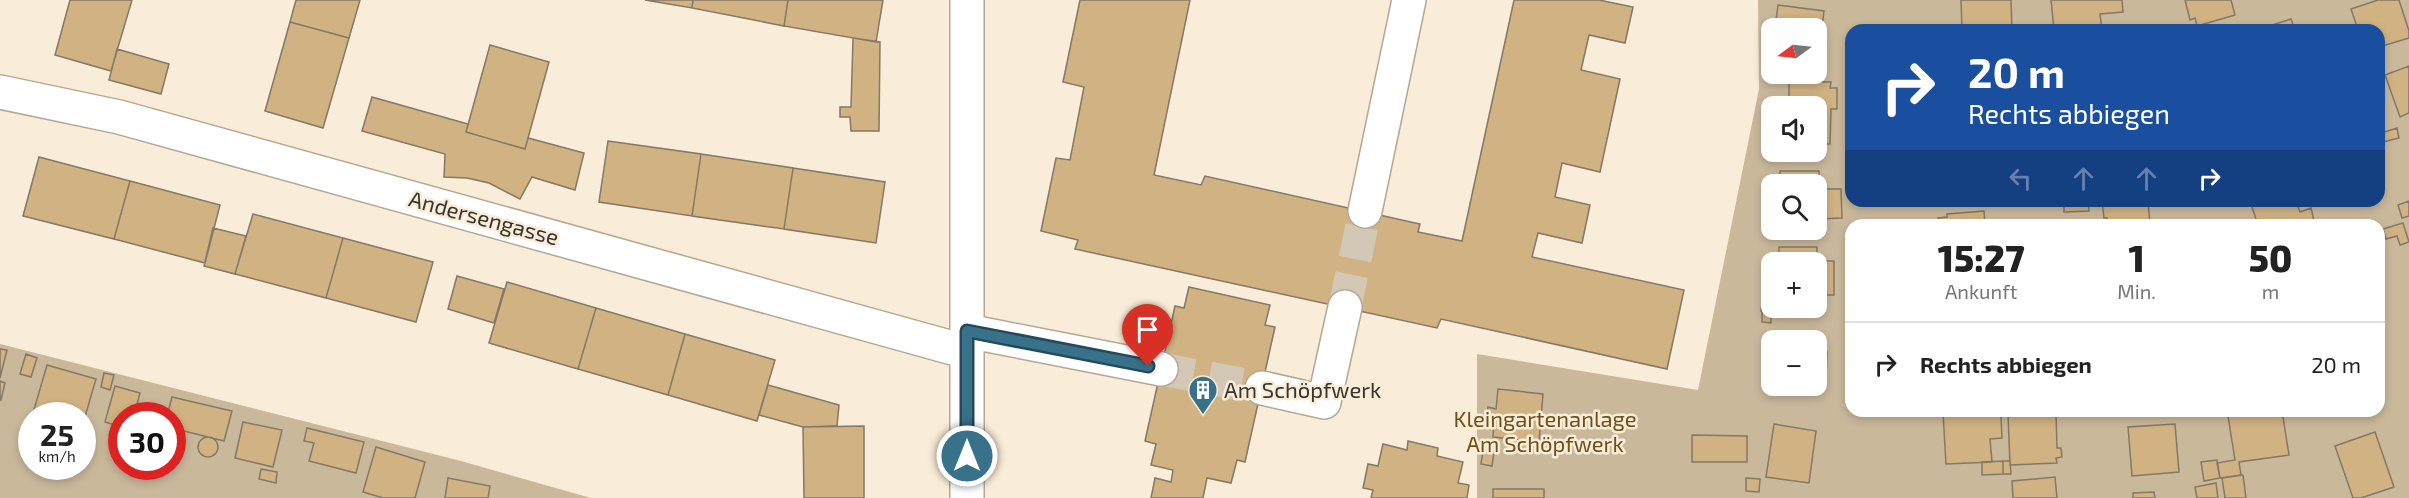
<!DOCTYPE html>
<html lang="de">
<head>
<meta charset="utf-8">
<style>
	:root { --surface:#fff; --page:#f2f2f2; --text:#222; --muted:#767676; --line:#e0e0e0 }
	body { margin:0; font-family:"Exo 2",sans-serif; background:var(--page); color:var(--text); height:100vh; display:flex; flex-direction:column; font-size:22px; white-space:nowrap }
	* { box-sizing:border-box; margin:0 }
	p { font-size:20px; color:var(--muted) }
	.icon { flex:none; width:33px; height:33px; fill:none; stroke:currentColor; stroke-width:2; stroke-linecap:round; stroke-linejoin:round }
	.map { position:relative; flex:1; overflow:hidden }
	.details { position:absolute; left:1845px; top:219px; width:540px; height:198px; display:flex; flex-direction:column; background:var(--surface); border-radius:18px; box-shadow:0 3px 9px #0003 }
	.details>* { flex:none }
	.banner { position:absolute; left:1845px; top:24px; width:540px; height:183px; border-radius:18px; box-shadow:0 3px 9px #0003; background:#1a4fa0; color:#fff; overflow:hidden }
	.needle { width:39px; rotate:255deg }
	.controls { position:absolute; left:1761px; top:18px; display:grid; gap:12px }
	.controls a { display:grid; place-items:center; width:66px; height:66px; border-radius:12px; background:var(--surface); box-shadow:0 3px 9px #0003; font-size:30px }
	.speed { position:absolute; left:18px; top:402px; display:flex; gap:12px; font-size:30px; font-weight:700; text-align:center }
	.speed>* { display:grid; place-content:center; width:78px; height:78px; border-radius:50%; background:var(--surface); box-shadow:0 3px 9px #0003; line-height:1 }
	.speed small { font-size:15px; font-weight:400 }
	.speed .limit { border:9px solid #d22; background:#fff; color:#111 }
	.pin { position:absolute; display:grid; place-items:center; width:51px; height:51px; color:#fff; margin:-62px -26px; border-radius:50% 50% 50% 0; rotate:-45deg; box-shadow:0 0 6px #0007 }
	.pin .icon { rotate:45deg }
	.me { position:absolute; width:66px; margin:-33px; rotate:0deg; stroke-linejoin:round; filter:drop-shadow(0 0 4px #0008) }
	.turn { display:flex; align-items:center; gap:21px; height:126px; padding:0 24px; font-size:27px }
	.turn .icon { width:78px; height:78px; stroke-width:2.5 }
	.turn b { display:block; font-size:42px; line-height:51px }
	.lanes { display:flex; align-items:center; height:57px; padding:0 24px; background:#0003; justify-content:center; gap:30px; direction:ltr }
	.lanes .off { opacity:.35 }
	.eta { display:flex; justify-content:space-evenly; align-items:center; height:102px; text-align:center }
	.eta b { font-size:36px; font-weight:800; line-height:42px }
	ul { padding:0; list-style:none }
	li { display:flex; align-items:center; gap:18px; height:84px; padding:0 24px; border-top:2px solid var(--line) }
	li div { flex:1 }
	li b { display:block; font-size:22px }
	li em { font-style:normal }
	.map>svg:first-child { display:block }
	.green { fill:#cab89b; fill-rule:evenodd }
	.building { fill:#d0b283; stroke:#847866; stroke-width:1.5 }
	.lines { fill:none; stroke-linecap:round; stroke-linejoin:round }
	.minor-tunnel { stroke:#d3c7b6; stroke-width:33; stroke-dasharray:33 16; stroke-linecap:butt }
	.minor-casing { stroke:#b4a895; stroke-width:36 }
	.minor { stroke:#fff; stroke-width:33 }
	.route-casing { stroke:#24495a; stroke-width:15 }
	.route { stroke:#38718a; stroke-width:10 }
	.labels { text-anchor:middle; stroke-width:5; stroke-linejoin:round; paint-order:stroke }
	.street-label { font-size:22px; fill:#39342c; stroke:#f9ecd8 }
	.poi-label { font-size:22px; fill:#39342c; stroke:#f9ecd8; text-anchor:start }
	.park-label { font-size:22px; fill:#6e5018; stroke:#f9ecd8 }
</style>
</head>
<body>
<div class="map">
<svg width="2409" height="498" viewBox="0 0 2409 498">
	<rect width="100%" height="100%" fill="#f9ecd8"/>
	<!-- green -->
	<path class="green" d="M1758 0H2409V498H1477V354L1698 390 1759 89ZM1772 28H1816V74H1772ZM1851 30H2379V201H1851ZM1772 106H1816V152H1772ZM1772 184H1816V230H1772ZM1851 225H2379V411H1851ZM1772 262H1816V308H1772ZM1772 340H1816V386H1772Z
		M0 344 461 461 591 498H0ZM32 416H82V466H32ZM122 416H172V466H122Z"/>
	<!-- building -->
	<path class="building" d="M70 0H132L111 71 55 55Z
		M296 0H360L349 38 290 22Z
		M645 0H693L692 8Z
		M693 0H788L784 26 692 8Z
		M788 0H883L876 42 784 26Z
		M1080 0H1190L1154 175 1201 185 1205 176 1420 224 1418 232 1462 241 1514 0H1599L1633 7 1625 43 1589 35 1581 70 1620 79 1600 172 1562 163 1555 197 1590 205 1582 243 1538 233 1532 257 1684 290 1667 369 1441 319 1437 328 1075 249 1078 240 1041 231 1056 158 1070 160 1084 87 1063 82Z
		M1961 0H2011L2012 30H1962Z
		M2051 0H2122L2123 12 2100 14 2102 30H2054Z
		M2185 0H2231L2235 15 2197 26 2195 18 2190 20Z
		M2378 0H2399L2409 31V38L2379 47V30H2358L2351 9Z
		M1778 5 1824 11 1819 52H1816V28H1775Z
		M2291 19 2295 30H2256Z
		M290 22 349 38 323 128 265 111Z
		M853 38 880 42 879 131H851L850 117H840V107H851Z
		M490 45 549 62 525 149 466 132Z
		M117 49 169 64 161 94 109 80Z
		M2409 66V113L2400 117 2385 75Z
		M1789 81 1831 82 1830 88H1837V109H1831L1830 144H1816V106H1789Z
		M372 97 468 124 466 132 525 149 528 138 584 153 575 190 532 177 520 199 489 183 467 178 444 177 445 154 362 131Z
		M2397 128 2399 138 2383 142 2381 133Z
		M608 141 701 154 692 216 599 202Z
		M701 154 793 168 784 229 692 216Z
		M39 157 130 181 114 239 23 216Z
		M793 168 885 182 876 243 784 229Z
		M1780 171H1819V189H1841L1842 218 1816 219V184H1780Z
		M130 181 220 205 205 263 114 239Z
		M2064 201H2088L2089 211 2064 212Z
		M2102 201H2148L2150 225H2108L2107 218H2104Z
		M2250 201H2296L2300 212 2311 208 2315 225H2258Z
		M2409 201V216L2402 218 2398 205Z
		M1984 211 1985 225H1939L1938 218 1947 217V214Z
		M253 214 343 238 326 298 235 274Z
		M2403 223 2409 242 2400 245 2397 236 2386 239 2383 229Z
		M213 228 246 236 235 274 204 266Z
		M343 238 433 262 416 322 326 298Z
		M1779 247H1817V261H1834V295H1816V262H1772L1771 295V261H1779Z
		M457 276 504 289 494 323 448 309Z
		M507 282 596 308 578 369 489 343Z
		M1189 287 1270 305 1265 325 1275 327 1245 462 1237 460 1231 483 1207 478 1203 498H1151L1155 478 1171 482 1173 470 1151 465 1156 444 1145 441 1175 306 1184 308Z
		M1763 296 1772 297V308H1782L1781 313 1761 311Z
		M596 308 685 334 668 395 578 369Z
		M1762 311 1771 312V323L1762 322Z
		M685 334 775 360 757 421 668 395Z
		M1790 335 1824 337 1823 352H1827L1826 378H1816V340H1790Z
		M0 349 7 350 0 378Z
		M26 354 37 358 31 377 20 374Z
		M47 365 96 379 82 427V416H40L33 413Z
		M104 373 114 375 110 390 101 387Z
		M0 381 5 383 1 400H0Z
		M768 385 839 405 837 426 803 427 759 415Z
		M115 386 140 393 134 416H122V427L105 422Z
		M1498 389 1543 394 1539 442 1493 437 1494 424H1487L1488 407 1496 409Z
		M172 397 232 411 224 441 172 428V416H167Z
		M1988 411 1989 416 2001 415 2002 438 1990 439 1992 462 1946 464 1943 413Z
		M2261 411H2282L2289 455 2239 462 2241 475 2220 478 2217 463 2235 460 2228 416Z
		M2056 413 2057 448H2061L2062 457 2056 458 2057 463 2010 465 2008 415Z
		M243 422 282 430 273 467 235 458Z
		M1774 424 1816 431 1809 483 1766 477Z
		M2175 424 2179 472 2132 476 2128 427Z
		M864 426V498H804L803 427Z
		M307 428 364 442 356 473 309 461 314 443 304 441Z
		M2375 432 2394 487 2361 498H2353L2335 446Z
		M1692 435 1747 436V462H1692Z
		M198 447a10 10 0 1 1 20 0a10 10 0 1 1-20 0Z
		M1408 441 1438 448 1437 456 1463 462 1458 483 1469 485 1467 498H1371L1373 490 1363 488 1368 464 1378 466 1383 444 1407 450Z
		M1484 444 1495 445 1492 466 1481 464Z
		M376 447 425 462 415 498H383L363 492Z
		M2217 460 2220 478 2204 481 2201 462Z
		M2003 461V474L1982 475V462Z
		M2003 461H2010L2011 474H2003Z
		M261 469 277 472 276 483 259 479Z
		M2243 475 2246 498H2225L2222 478Z
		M2055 477 2057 498H2013L2012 481Z
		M448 478 490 486 488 498H445Z
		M1746 478 1760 479 1759 492 1746 491Z
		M2216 483 2218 498H2197L2195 487Z
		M1493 489H1544V498H1493Z
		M2154 492 2155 498H2133V493Z"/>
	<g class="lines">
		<!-- minor-tunnel -->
		<path class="minor-tunnel" d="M1345 307 1365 211
			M1161 369 1262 388"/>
		<!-- minor casing -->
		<g class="minor-casing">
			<path id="minor" d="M0 92 119 117 967 352
				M1365 211 1409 0
				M967 331 1161 369
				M1262 388 1324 402 1345 307
				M967 498V0"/>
		</g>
		<!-- minor -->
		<use href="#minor" class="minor"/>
	</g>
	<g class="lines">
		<!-- route casing -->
		<g class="route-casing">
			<path id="route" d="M967 456V331L1148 366"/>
		</g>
		<!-- route -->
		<use href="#route" class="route"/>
	</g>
	<!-- icons -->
	<defs>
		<g id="building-pin" transform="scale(1.5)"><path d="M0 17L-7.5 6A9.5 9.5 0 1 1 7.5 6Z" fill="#38718a" stroke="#f9ecd8"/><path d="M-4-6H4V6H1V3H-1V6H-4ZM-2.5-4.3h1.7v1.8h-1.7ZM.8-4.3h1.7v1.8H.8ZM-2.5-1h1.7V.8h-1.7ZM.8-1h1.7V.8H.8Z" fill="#fff"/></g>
	</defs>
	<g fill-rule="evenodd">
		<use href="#building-pin" x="1203" y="390"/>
	</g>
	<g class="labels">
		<!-- street labels -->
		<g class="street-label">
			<text transform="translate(484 218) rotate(15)" y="8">Andersengasse</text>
		</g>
		<!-- poi labels -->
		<g class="poi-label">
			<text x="1224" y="398">Am Schöpfwerk</text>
		</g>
		<!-- park labels -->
		<g class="park-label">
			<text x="1545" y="427">Kleingartenanlage<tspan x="1545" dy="25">Am Schöpfwerk</tspan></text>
		</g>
	</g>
</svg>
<div class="controls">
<a><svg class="needle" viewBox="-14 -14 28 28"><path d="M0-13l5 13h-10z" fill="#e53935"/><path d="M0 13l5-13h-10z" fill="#767676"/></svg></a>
<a><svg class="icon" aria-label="sound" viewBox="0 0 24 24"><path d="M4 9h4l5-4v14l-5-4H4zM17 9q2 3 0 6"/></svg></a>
<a><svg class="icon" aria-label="search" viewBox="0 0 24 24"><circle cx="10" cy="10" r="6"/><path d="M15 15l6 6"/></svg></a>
<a>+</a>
<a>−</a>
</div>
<div class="speed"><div>25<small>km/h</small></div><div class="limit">30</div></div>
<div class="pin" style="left:1148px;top:366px;background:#d93025"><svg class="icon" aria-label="arrive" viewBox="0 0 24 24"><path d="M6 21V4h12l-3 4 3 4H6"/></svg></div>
<svg class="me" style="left:967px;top:456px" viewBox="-20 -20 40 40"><circle r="17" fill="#38718a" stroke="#fff" stroke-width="3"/><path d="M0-11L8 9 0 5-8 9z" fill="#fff"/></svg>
<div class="banner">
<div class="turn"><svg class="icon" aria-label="right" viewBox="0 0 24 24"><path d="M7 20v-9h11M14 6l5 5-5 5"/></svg><div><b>20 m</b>Rechts abbiegen</div></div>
<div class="lanes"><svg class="icon off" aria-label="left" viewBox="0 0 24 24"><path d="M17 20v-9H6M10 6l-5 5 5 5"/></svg><svg class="icon off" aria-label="ahead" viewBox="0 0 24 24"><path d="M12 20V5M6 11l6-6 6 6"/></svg><svg class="icon off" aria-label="ahead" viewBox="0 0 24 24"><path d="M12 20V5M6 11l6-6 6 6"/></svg><svg class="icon" aria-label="right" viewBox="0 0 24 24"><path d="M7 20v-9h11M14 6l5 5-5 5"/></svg></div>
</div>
<section class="details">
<div class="eta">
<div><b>15:27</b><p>Ankunft</p></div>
<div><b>1</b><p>Min.</p></div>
<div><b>50</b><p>m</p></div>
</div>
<ul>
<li><svg class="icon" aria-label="right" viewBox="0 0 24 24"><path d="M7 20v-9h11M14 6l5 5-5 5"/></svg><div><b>Rechts abbiegen</b></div><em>20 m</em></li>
</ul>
</section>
</div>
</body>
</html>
